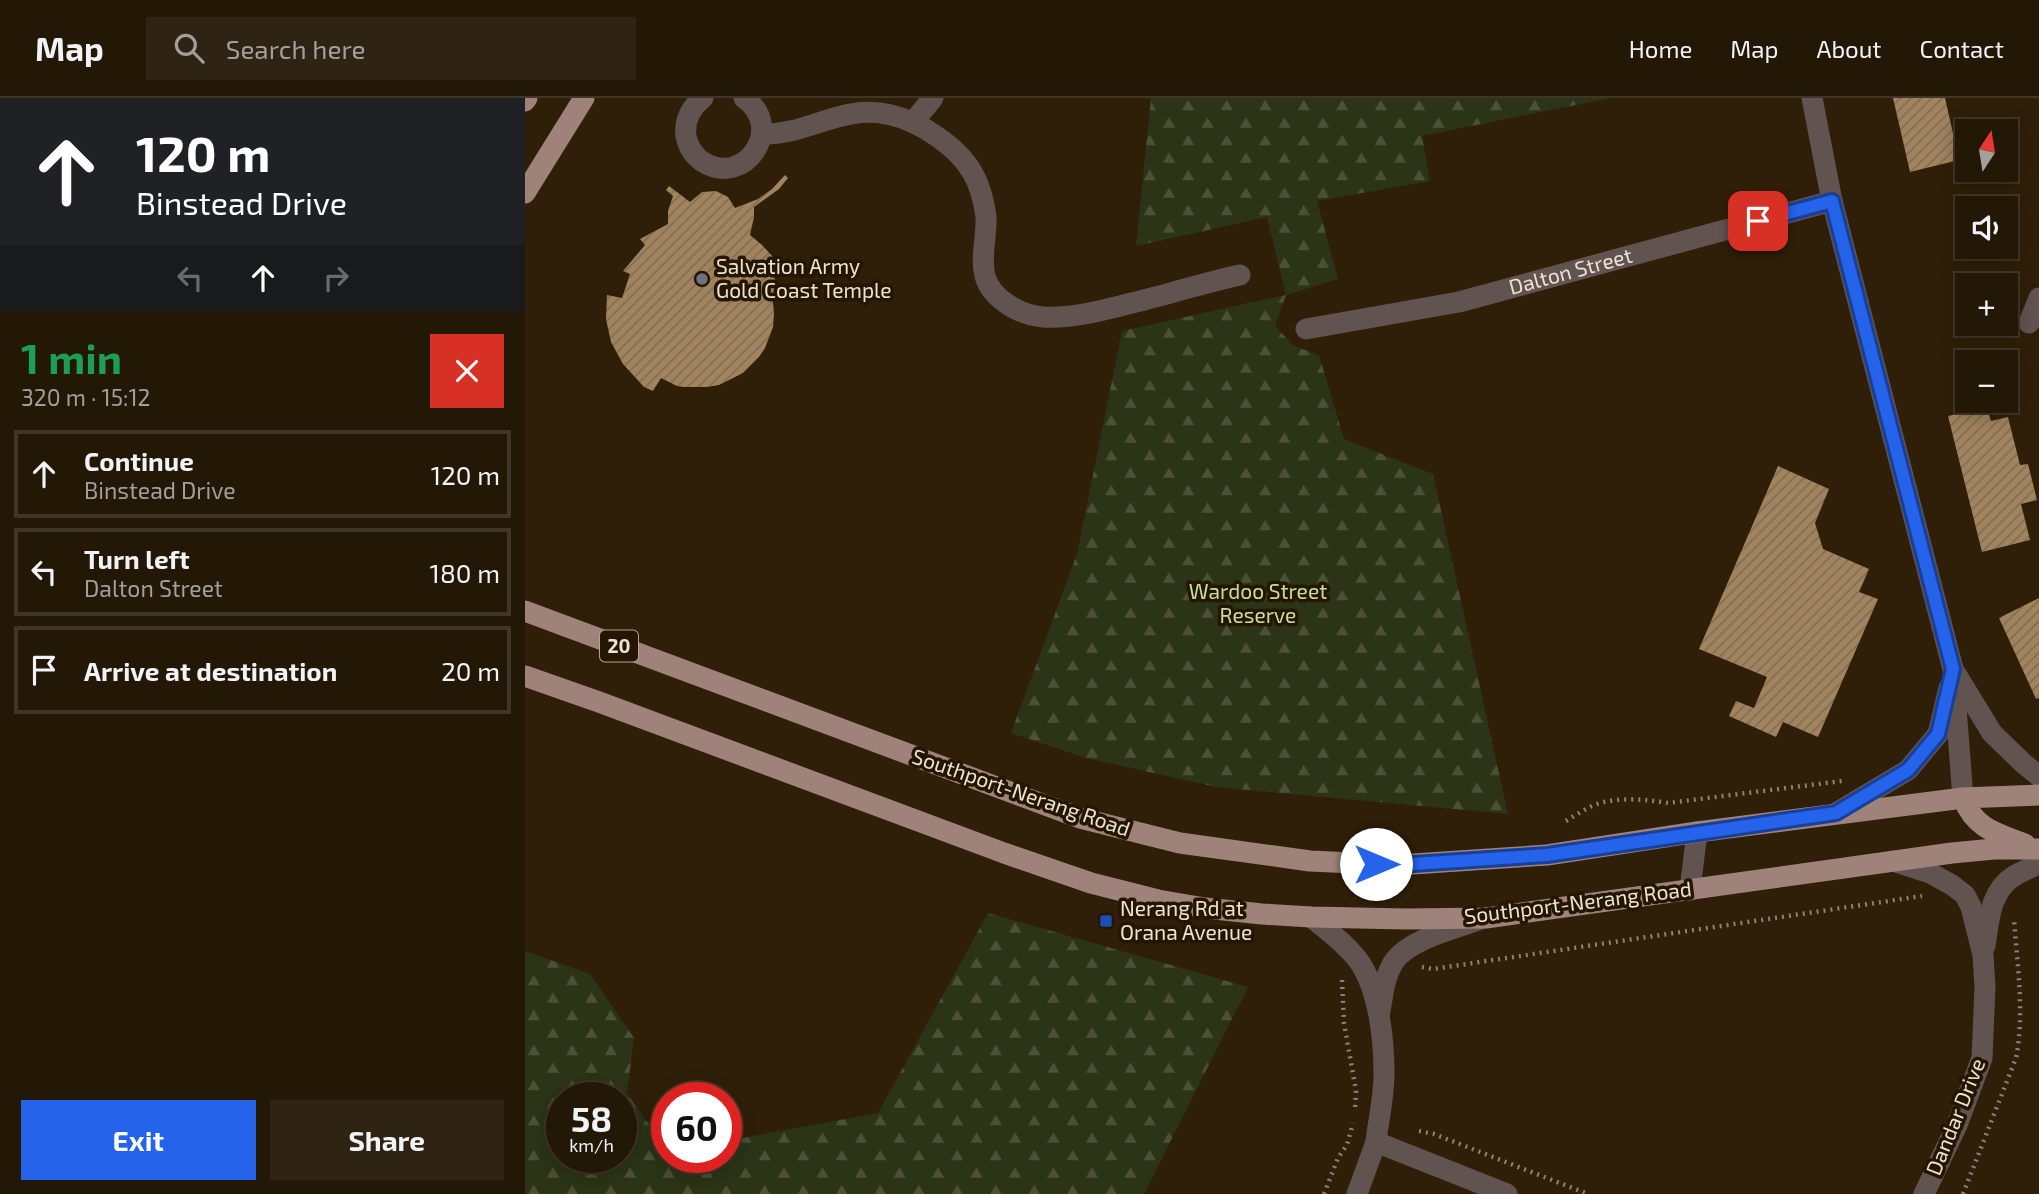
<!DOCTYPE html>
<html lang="en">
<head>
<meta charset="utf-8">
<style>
	:root { --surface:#231706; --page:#2f2414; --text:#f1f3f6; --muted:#a39f9b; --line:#403628; --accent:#2563eb }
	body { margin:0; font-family:"Exo 2",sans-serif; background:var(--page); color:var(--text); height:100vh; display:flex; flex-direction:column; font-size:26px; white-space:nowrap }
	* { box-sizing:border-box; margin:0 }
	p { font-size:23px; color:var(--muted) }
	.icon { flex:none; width:38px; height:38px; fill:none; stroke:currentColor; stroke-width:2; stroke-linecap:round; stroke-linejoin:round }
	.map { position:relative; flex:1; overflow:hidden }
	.side { display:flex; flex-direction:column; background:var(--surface); width:525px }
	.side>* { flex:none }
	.guide { background:#202124; color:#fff; overflow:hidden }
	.needle { width:46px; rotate:12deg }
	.tools { position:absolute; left:1430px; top:21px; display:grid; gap:14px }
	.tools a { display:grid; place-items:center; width:63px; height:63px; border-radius:0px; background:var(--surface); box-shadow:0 4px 18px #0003,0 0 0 2px var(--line); font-size:35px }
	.speed { position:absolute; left:21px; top:984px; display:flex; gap:14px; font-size:35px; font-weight:700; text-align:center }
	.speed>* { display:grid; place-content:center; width:91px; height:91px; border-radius:50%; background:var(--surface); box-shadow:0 4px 18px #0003,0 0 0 2px var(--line); line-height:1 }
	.speed small { font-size:18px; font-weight:400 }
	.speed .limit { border:10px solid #d22; background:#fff; color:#111 }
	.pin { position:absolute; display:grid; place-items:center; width:60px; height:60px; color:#fff; margin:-30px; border-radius:14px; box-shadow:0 4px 10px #0006 }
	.me { position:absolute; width:77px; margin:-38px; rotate:90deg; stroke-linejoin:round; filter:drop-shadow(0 0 5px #0008) }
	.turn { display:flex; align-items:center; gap:24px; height:147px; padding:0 21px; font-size:32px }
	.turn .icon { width:91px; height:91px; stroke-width:2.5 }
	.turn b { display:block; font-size:49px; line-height:60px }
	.lanes { display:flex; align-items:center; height:66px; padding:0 21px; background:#0003; justify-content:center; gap:35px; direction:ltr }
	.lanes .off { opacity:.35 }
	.round { display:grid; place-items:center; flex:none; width:74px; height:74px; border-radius:0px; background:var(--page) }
	.headline { display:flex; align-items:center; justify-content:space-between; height:119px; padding:0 21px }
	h1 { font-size:42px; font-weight:700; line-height:52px; color:#1e9e55 }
	.action { display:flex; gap:14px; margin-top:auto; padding:14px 21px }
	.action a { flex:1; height:80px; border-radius:0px; background:var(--accent); color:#fff; font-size:28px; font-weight:700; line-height:80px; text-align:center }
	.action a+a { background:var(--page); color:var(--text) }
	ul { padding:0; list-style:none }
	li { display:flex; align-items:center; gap:21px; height:88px; margin:0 14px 10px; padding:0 7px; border:4px solid var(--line); border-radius:0px }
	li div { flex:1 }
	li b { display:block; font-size:26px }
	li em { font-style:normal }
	header { display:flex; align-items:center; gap:42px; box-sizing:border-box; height:98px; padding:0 35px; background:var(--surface); border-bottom:2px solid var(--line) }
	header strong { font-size:33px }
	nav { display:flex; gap:38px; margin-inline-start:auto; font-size:24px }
	.search { width:490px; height:63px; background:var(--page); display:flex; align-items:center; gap:18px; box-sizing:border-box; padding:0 24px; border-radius:0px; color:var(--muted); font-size:26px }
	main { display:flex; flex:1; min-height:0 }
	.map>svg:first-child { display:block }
	.forest { fill:url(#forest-firs); fill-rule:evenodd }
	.building { fill:url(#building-hatch) }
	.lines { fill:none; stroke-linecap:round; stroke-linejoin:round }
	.path { stroke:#8f816f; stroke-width:4.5; stroke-dasharray:2 5; stroke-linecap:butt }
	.minor { stroke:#61534f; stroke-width:21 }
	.major { stroke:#9f837b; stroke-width:21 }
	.route-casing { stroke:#184099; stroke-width:18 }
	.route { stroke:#2563eb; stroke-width:12 }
	.worship-dot { fill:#6b7280; stroke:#251601; stroke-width:2.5 }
	.transit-dot { fill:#1a4fb4; stroke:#251601; stroke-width:2.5 }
	.labels { text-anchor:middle; stroke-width:7; stroke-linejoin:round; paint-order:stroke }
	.shield { fill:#251601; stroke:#b1a595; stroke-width:2 }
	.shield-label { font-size:19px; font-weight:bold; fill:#ede2d4 }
	.poi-label { font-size:21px; fill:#ede2d4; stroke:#251601; text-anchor:start }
	.street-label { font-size:21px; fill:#ede2d4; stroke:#251601 }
	.park-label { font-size:21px; fill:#c6df9a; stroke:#251601 }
</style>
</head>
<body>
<header>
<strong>Map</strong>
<div class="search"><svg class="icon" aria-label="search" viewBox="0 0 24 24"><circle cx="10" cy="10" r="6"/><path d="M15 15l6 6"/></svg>Search here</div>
<nav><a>Home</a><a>Map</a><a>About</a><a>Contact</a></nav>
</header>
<main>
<section class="side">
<div class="guide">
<div class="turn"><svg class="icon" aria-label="ahead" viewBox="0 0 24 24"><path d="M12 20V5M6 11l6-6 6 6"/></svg><div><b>120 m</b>Binstead Drive</div></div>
<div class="lanes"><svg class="icon off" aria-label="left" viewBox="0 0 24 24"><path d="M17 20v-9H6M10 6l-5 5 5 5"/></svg><svg class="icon" aria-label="ahead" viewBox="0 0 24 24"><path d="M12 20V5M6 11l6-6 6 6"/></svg><svg class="icon off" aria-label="right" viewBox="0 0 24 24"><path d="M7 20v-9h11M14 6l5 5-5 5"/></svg></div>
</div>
<div class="headline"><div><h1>1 min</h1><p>320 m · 15:12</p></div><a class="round" style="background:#d93025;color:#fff"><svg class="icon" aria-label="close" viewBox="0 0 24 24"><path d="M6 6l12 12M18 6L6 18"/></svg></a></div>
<ul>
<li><svg class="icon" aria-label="ahead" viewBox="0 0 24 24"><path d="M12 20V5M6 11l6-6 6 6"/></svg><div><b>Continue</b><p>Binstead Drive</p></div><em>120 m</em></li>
<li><svg class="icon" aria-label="left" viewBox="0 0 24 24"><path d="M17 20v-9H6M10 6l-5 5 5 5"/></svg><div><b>Turn left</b><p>Dalton Street</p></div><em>180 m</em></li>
<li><svg class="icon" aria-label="arrive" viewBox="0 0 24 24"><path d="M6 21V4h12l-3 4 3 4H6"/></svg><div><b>Arrive at destination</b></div><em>20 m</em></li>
</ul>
<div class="action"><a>Exit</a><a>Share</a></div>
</section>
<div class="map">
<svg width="1514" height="1096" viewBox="0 0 1514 1096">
	<defs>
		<pattern id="forest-firs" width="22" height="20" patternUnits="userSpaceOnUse" patternTransform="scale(1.75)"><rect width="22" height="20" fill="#2b3416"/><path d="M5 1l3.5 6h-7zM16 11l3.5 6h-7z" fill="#4a5137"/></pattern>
		<pattern id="building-hatch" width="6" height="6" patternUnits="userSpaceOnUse" patternTransform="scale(1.75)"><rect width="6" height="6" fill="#a1845e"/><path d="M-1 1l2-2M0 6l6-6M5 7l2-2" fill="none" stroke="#826e54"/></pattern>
	</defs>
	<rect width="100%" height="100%" fill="#2f1f08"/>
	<!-- forest -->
	<path class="forest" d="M626 0H1086L897 38 905 83 792 103 813 181 761 197 750 228 769 248 794 257 819 341 908 376 983 716 691 689 561 660 486 635 552 456 597 233 761 197 742 119 611 148Z
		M463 815 723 889 619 1096H0V853L65 876 109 940 102 995 142 1052V1059H201V1043L353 1015ZM37 999H96V1059H37Z"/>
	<!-- building -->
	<path class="building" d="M1368 0H1420L1434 62 1385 74Z
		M260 77 263 80 254 91 229 109V119L225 137 237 147 248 159 242 164 256 194 247 196 249 215 248 229 240 250 234 259 218 275 194 287 182 289H159L152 288 136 280 128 293 119 289 98 266 86 244 81 221 82 197 97 200 105 176 98 173 120 147 115 141 143 126V113L148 98 141 92 144 88 165 104 177 94 191 93 203 99 210 110 233 101 247 91Z
		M1462 309 1466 323 1483 319 1495 367 1503 366 1512 402 1496 406 1505 442 1457 454 1423 318Z
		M1253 368 1304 391 1290 425 1298 451 1344 471 1334 494 1353 501 1293 639 1258 624 1251 639 1204 618 1211 603 1229 610 1242 579 1174 551Z
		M1514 500V600L1511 601 1474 520Z"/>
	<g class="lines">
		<!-- path -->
		<path class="path" d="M1041 723C1049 718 1057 713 1065 709 1087 698 1121 701 1143 705L1317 683
			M897 869 908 871 1397 798
			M817 882 819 925 831 993 830 1012
			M894 1033 909 1036 1063 1096
			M799 1096 813 1060 822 1047 828 1025
			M1438 1096 1491 960C1500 914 1492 867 1489 820"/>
		<!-- minor -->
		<g class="minor">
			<path d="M178 0C166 9 159 22 161 38 163 48 169 58 178 64 220 90 261 29 219 0"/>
			<path d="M1287 0 1307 103 1428 571 1438 700"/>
			<path d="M388 24 408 0"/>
			<path d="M237 36C285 37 317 5 366 17 394 23 433 49 447 74 455 87 459 104 461 119 462 138 455 160 460 178 466 201 495 217 518 219 547 221 578 212 607 205 643 196 679 185 715 177"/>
			<path d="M1504 225 1514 200"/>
			<path id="s1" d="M781 231 934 204 1307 103"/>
			<path d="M1431 576 1467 635 1499 666 1514 678"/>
			<path d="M1311 715 1383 672 1413 636 1424 590"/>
			<path d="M1368 763 1405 775 1427 787 1440 797 1446 809 1458 857 1460 889 1457 960 1432 1027 1399 1096"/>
			<path d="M1165 792 1172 734"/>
			<path d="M786 819C802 832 820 845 833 862 854 891 859 941 859 976 859 995 855 1016 852 1035L851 1044 832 1096"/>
			<path d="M1460 848C1464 822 1465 793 1489 778 1497 773 1506 770 1514 765"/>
			<path d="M855 913C858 897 859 880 868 865 883 841 930 831 956 821"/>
			<path d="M851 1044 982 1096"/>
		</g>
		<!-- major -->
		<path class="major" d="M0 3 2 0
			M0 95 59 0
			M0 513 555 720 655 745 785 763 873 767 1022 757 1172 734 1438 700 1514 697
			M0 578 74 604 479 755 566 785 633 802 680 810 737 816 786 819 882 821 961 820 1427 755 1469 751H1514
			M1438 700C1450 731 1471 735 1500 746"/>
	</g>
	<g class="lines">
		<!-- route casing -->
		<g class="route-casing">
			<path id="route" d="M851 766 873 767 1022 757 1311 715 1383 672 1413 636 1428 571 1307 103 1233 123"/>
		</g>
		<!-- route -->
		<use href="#route" class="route"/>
	</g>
	<!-- markers -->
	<circle class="worship-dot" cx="177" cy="181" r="7"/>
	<rect class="transit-dot" x="574" y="816" width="14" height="14" rx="3.5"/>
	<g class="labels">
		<!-- shield labels -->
		<rect class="shield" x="75" y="532.5" width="38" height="31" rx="5"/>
		<g class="shield-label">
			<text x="94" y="555">20</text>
		</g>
		<!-- poi labels -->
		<g class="poi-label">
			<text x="191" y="176">Salvation Army<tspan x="191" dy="24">Gold Coast Temple</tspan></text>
			<text x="595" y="818">Nerang Rd at<tspan x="595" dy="24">Orana Avenue</tspan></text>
		</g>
		<!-- street labels -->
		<g class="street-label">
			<text dy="7" stroke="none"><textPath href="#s1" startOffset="271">Dalton Street</textPath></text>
			<text transform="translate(496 695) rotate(19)" y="7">Southport-Nerang Road</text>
			<text transform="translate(1053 805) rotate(-7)" y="7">Southport-Nerang Road</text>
			<text transform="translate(1431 1019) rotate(-68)" y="7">Dandar Drive</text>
		</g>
		<!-- park labels -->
		<g class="park-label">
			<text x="733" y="501">Wardoo Street<tspan x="733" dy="24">Reserve</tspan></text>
		</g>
	</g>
</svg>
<div class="tools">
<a><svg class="needle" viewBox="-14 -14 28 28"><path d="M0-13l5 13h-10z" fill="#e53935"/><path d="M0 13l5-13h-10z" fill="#a39f9b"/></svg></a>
<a><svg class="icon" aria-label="sound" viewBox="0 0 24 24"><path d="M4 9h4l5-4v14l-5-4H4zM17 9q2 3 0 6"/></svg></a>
<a>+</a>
<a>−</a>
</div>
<div class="speed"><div>58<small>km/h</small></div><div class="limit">60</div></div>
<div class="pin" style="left:1233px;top:123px;background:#d93025"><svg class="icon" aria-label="arrive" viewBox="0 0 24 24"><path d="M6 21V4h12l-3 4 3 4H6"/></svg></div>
<svg class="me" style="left:851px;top:766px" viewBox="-20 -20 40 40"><circle r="19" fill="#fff"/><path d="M0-13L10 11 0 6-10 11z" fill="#2563eb"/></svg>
</div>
</main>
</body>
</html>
